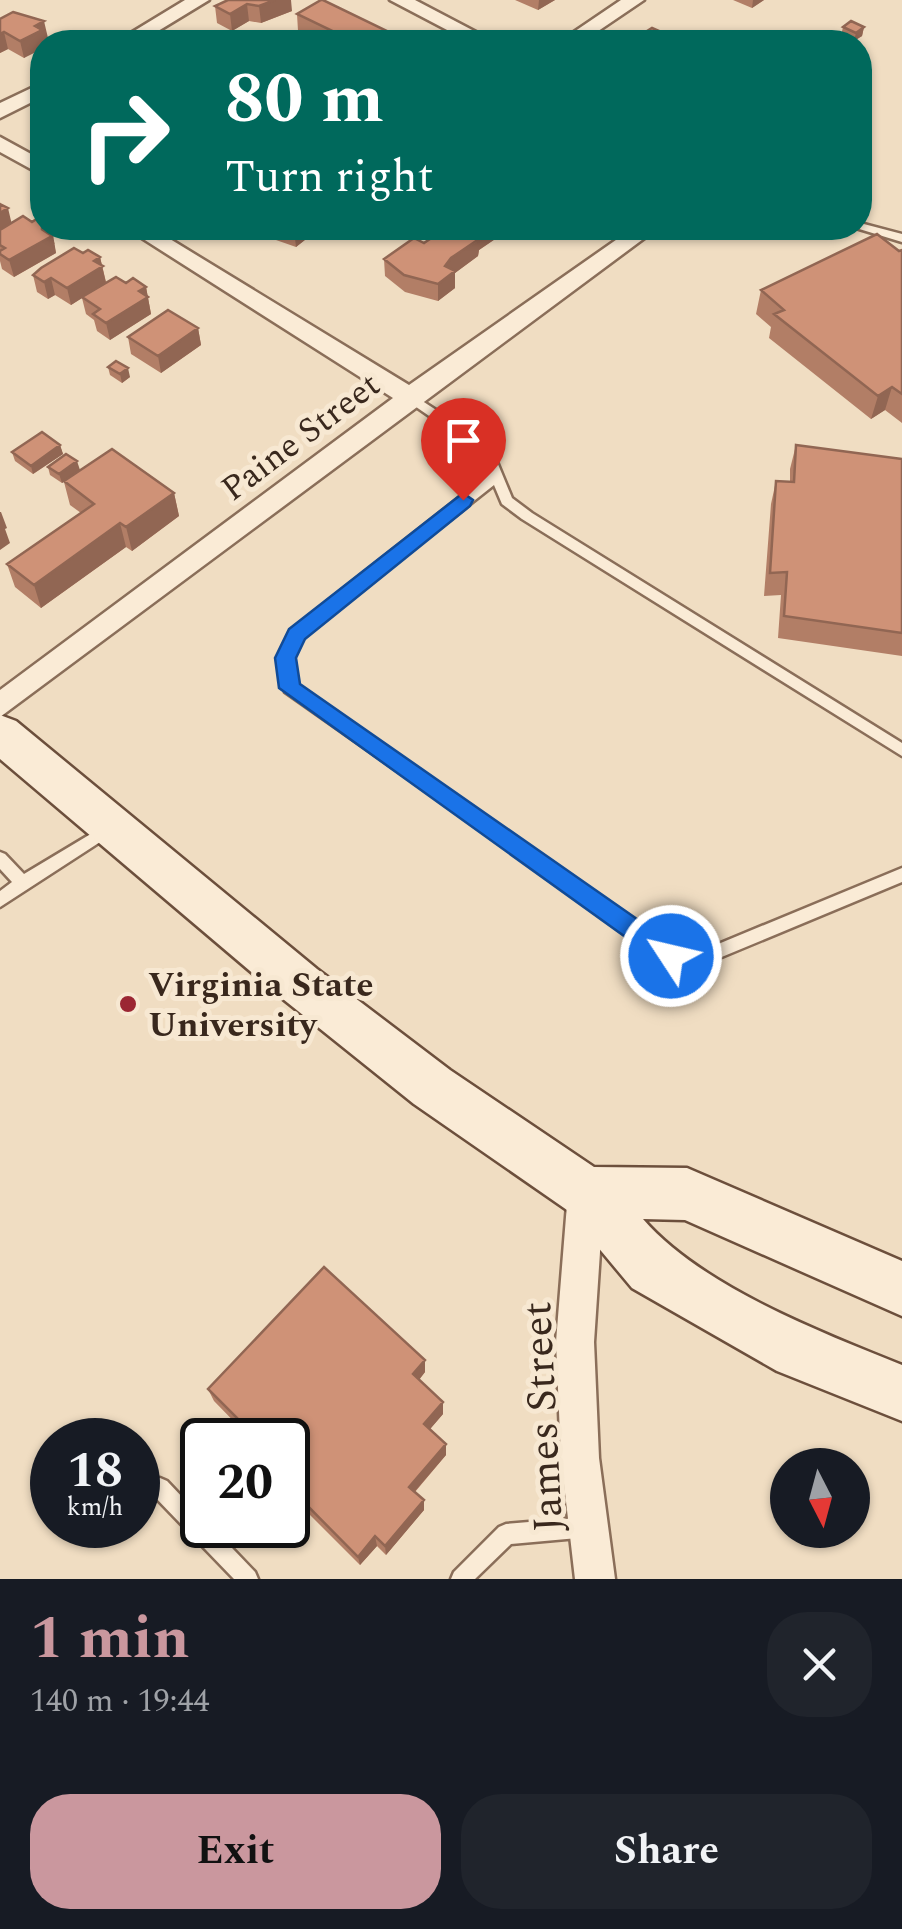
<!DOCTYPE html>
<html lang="en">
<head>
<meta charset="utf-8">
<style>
	:root { --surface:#171b24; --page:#20242c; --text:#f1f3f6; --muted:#9ea1a6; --accent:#ca979e }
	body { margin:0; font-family:Spectral,serif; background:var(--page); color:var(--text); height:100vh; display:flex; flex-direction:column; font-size:38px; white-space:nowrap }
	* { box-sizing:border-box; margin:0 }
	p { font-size:32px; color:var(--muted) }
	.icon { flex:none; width:55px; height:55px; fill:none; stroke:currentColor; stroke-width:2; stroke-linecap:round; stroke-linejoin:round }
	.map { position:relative; height:1579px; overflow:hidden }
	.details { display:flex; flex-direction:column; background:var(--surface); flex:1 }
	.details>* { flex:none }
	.guide { position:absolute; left:30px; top:30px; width:842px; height:210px; border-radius:40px; box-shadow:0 2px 8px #0004; background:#00695c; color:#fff; overflow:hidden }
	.needle { width:65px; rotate:174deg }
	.tools { position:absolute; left:770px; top:1448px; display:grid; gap:20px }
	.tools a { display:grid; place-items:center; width:100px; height:100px; border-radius:50%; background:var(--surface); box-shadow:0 2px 8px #0004; font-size:50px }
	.speed { position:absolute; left:30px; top:1418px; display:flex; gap:20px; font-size:50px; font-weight:700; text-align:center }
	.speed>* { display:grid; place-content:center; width:130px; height:130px; border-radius:50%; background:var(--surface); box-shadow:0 2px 8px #0004; line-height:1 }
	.speed small { font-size:25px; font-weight:400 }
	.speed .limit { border:5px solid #111; border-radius:15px; background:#fff; color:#111 }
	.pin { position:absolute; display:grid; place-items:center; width:85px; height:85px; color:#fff; margin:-102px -42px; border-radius:50% 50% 50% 0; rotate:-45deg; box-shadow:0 0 10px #0007 }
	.pin .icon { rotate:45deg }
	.me { position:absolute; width:110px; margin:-55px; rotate:305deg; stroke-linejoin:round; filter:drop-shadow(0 0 8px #0008) }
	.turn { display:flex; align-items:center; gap:35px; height:210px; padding:0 30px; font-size:45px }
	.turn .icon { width:130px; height:130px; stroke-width:2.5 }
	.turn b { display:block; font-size:70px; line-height:85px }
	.round { display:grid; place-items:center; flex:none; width:105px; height:105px; border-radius:40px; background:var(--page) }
	.headline { display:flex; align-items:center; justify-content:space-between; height:170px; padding:0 30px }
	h1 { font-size:60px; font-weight:700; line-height:75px; color:var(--accent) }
	.action { display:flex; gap:20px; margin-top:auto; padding:20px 30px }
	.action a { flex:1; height:115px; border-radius:40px; background:var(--accent); color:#111; font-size:40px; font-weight:700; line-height:115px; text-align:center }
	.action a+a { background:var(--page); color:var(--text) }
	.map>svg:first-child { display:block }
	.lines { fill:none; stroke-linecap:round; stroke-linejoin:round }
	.lane-casing { stroke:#8a6e59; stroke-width:5 }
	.street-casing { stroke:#8a6e59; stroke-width:5 }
	.secondary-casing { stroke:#6c4f3c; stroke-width:5 }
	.lane { fill:#faebd6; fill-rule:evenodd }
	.street { fill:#faebd6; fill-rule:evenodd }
	.secondary { fill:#faebd6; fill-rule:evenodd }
	.wall { fill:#b27e66 }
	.shaded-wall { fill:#916653 }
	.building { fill:#cf9277; stroke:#916653; stroke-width:2.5 }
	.route { fill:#1a73e8; stroke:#114b97; stroke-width:2.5 }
	.poi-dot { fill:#9b2633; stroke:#f7e8d2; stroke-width:4 }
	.labels { text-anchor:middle; stroke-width:10; stroke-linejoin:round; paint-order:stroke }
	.street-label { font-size:35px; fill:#39281d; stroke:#f7e8d2 }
	.poi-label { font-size:35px; font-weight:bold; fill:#39281d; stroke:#f7e8d2; text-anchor:start }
	.near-street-label { font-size:42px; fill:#39281d; stroke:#f7e8d2 }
</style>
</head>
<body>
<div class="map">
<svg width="902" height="1579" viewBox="0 0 902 1579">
	<rect width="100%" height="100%" fill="#f0ddc2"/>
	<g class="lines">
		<!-- lane casing -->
		<g class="lane-casing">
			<path id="lane" d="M860 223 902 234V242L856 228H860Z
				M410 393 490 445 512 498 532 513 902 743V756L522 519 502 504 494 485 302 637 293 658 297 685 674 949 711 947 902 868V882L712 961 671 963 285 692 279 658 291 630 489 474 480 451 406 400V394Z
				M109 823 114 825 117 829 114 833 0 907V891L12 882 0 869V852L5 854 24 874Z
				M160 1478 167 1481 202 1518V1525H210L255 1572 258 1579H234L153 1495 150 1488 153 1481Z
				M589 1517 596 1520 599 1527 596 1534 589 1537 511 1544 475 1579H451L454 1572 499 1527 506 1524Z"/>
		</g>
		<!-- street casing -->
		<g class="street-casing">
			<path id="street" d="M185 0H209L140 42H116Z
				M390 0H415L495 42H470Z
				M621 0H644L582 42H559Z
				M42 83V97L0 118V103Z
				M0 137 42 160V175L0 152Z
				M126 228H152L409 385 633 228H658L0 717V690L393 398Z
				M586 1175 598 1180 604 1192 594 1342 599 1458 615 1579H575L561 1458 556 1342 568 1192 574 1180Z"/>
		</g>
		<!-- secondary casing -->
		<g class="secondary-casing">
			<path id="secondary" d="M0 715 16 721 317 969 450 1070 594 1167 687 1168 902 1261V1316L685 1220 643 1219C701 1286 820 1332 902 1365V1421L777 1371 632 1288 567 1210 414 1104 283 999 0 759Z"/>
		</g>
		<!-- lane -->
		<use href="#lane" class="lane"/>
		<!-- street -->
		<use href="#street" class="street"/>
		<!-- secondary -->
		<use href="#secondary" class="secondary"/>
	</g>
	<!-- wall -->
	<path class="wall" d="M228 0 292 11 261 23 249 21 232 31 217 23 215 6Z
		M515 0H555L538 10Z
		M733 0H764L752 8Z
		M297 14 385 42H322L298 31Z
		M0 19 48 38 24 58 8 49 0 53Z
		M843 27H864L862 36 854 41 841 36Z
		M0 204 12 223 55 243 54 244 56 253 14 277 2 269 0 261Z
		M266 228H320L296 247 276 240 275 233Z
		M459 228H505L504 233 479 250 478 256 455 273V288L438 301 405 292 385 276 384 259Z
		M532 228H564L549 239Z
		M902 250V423L885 410 871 419 769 338 771 327 756 314 761 290Z
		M83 253 100 257 106 282 126 283 146 287 151 314 110 340 97 331 94 320 86 314 82 298 71 305 55 295 48 299 37 292 33 275Z
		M198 328 201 345 161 373 131 354 128 337Z
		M108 367 130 377 122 383 110 375Z
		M60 445 63 454 33 474 15 461 12 452Z
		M796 445 902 459V656L778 638 781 595 764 596 771 504 776 481 790 482V469Z
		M48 467 80 470 174 493 179 516 132 551 126 547 41 608 15 587 7 564 81 513 70 505 64 482 62 483 50 475Z
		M425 1360V1372L419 1380 443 1414 430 1429 446 1455 415 1492 424 1510 386 1555 377 1546 360 1565 288 1493V1440H252L214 1401 208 1389Z"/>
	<!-- shaded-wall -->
	<path class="shaded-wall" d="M275 0H291L292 11 261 23 259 6Z
		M539 0H555L538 10Z
		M753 0H764L752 8Z
		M247 4 249 21 232 31 230 14Z
		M44 21 48 38 44 40 45 42H42V49L24 58 20 41 35 26Z
		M864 27 862 36 854 41 856 33Z
		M385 30V42H364Z
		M4 32 8 49 0 53V34Z
		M8 208 12 225 0 232V213Z
		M48 228H52L56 253 14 277 9 260Z
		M298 228H320L296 247 294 230Z
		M499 228H505L504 233 479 250 478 256 455 273V288L438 301V284L445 266 451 258Z
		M553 228H564L549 239V230Z
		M100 257 106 283 71 305 67 288 94 261Z
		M51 278 55 295 48 299 44 282Z
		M146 287 151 314 110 340 106 323 139 291Z
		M198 328 201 345 161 373 158 356Z
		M128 368 130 377 122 383 120 374Z
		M892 387 885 410 871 419 878 396Z
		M60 445 63 454 33 474 31 466Z
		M77 461 80 470 62 483 59 474Z
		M174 493 179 516 132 551 126 527Z
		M0 512H1L7 528 5 529 10 543 0 550Z
		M120 523 126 547 41 608 34 585Z
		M425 1360V1372L414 1386 413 1374Z
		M443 1402V1414L425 1435 424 1424Z
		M446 1444V1455L410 1497 409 1487Z
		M424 1500V1510L386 1555 385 1546Z
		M375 1536 377 1546 360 1565 358 1557Z"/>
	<!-- building -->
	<path class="building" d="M228 0H275L259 6 247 4 230 14 215 6Z
		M321 0H323L385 30 364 42H355L297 14Z
		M13 12 44 21 35 26 42 30 20 41 4 32 0 34V19Z
		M851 21 864 27 856 33 843 27Z
		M652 28 684 42H639L633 40Z
		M231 33 239 38 231 42H216Z
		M748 37 760 42H733L740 38Z
		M0 204 8 208 0 213Z
		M23 216 32 222 38 218 42 220V228H48L43 230 52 236 9 260 0 254V251L5 248 0 245V230Z
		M446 228H457L479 239 451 258 445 266 455 271 438 284 404 275 384 259 414 238 424 243Z
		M458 228H499L479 241V239Z
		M877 234 899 251 902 250V394L892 387 878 396 774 314 784 310 761 290Z
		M74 248 83 253 88 250 100 257 94 261 103 266 67 288 51 278 44 282 33 275 41 268Z
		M116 277 126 283 133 278 146 287 139 291 148 297 106 323 93 314 100 309 82 297Z
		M168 310 198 328 158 356 128 337Z
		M116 361 128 368 120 374 108 367Z
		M42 432 60 445 31 466 12 452Z
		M796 445 902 459V633L784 616 787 572 770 573 776 481 794 482Z
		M112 449 174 493 126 527 120 523 34 585 7 564 94 504 64 481Z
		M66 454 77 461 59 474 48 467Z
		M324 1267 425 1360 413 1374 443 1402 424 1424 446 1444 409 1487 424 1500 385 1546 375 1536 358 1557 288 1486V1440H259L208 1389Z"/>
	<!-- route -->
	<path class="route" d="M463 493 473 500 470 506 305 639 296 658 300 684 680 949 683 956 680 964H663L279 688 275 658 289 629Z"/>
	<!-- markers -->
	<circle class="poi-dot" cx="128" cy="1004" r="10"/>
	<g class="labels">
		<!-- street labels -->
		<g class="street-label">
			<text transform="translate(300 436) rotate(-37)" y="12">Paine Street</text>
		</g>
		<!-- poi labels -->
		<g class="poi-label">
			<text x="148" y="996">Virginia State<tspan x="148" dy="40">University</tspan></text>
		</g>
		<!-- near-street labels -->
		<g class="near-street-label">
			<text transform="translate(541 1417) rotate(-93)" y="15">James Street</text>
		</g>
	</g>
</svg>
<div class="tools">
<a><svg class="needle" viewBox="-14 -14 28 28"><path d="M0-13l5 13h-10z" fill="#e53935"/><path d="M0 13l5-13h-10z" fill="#9ea1a6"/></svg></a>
</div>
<div class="speed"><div>18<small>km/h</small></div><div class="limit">20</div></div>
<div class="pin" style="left:463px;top:500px;background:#d93025"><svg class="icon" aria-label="arrive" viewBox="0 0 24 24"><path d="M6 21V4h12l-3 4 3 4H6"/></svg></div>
<svg class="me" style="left:671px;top:956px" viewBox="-20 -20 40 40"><circle r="17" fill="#1a73e8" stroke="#fff" stroke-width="3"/><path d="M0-11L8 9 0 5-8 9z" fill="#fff"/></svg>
<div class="guide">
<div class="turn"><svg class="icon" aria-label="right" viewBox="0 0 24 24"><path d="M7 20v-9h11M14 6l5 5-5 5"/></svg><div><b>80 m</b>Turn right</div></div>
</div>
</div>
<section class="details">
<div class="headline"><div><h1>1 min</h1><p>140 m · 19:44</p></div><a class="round"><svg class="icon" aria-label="close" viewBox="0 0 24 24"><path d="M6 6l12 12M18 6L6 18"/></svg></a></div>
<div class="action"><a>Exit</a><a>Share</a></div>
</section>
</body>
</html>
